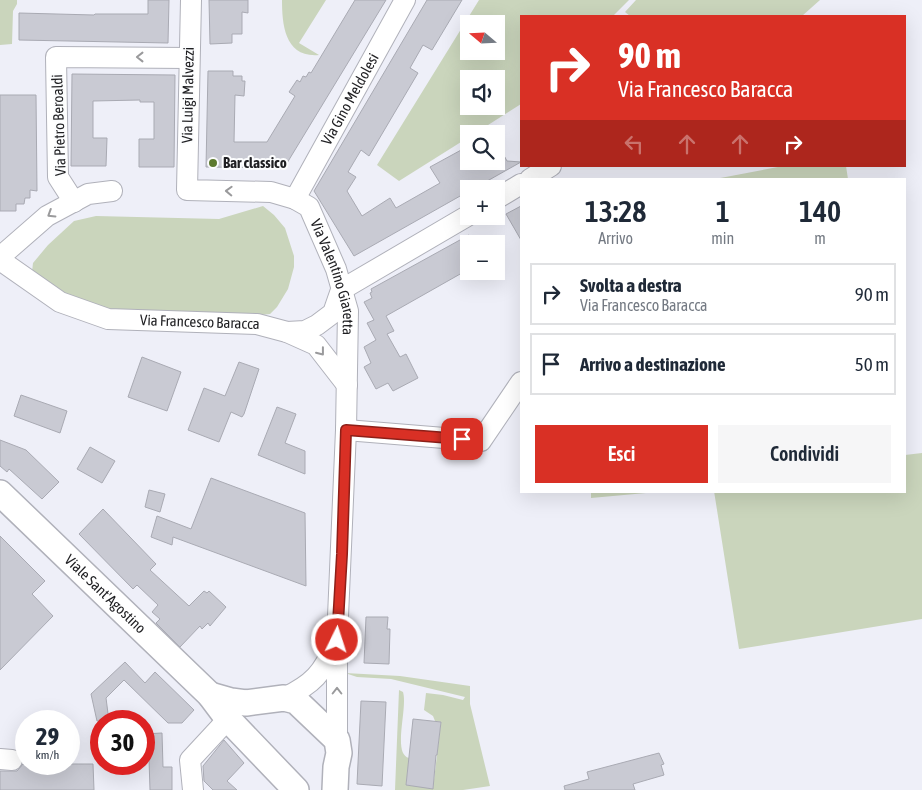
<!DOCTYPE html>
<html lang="it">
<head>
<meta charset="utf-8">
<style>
	:root { --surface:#fff; --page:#f6f6f7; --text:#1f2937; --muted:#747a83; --line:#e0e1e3; --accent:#d93025 }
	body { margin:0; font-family:"Asap Condensed",sans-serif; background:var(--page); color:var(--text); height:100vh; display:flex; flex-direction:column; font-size:19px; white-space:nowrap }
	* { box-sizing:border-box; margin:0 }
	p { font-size:16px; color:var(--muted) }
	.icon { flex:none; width:28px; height:28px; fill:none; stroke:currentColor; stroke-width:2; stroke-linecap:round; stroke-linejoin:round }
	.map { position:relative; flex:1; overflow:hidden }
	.drawer { position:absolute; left:520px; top:178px; width:386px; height:315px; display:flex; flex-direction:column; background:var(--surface); border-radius:0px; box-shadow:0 5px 20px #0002 }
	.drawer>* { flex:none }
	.hud { position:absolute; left:520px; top:15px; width:386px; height:152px; border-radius:0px; box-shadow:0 5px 20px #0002; background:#d93025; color:#fff; overflow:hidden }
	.needle { width:32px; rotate:289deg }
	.fabs { position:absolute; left:460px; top:15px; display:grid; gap:10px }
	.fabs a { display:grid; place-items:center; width:45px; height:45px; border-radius:0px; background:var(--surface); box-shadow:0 5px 20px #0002; font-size:25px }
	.speed { position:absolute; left:15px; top:710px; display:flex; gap:10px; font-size:25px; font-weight:700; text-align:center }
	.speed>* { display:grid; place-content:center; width:65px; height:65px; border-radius:50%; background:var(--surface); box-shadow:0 5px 20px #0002; line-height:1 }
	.speed small { font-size:12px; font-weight:400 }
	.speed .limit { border:8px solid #d22; background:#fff; color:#111 }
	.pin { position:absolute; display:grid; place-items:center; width:42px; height:42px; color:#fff; margin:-21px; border-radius:10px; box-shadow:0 2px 8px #0006 }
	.me { position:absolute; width:55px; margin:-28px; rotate:4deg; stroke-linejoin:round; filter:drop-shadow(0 0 4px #0008) }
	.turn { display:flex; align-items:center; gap:18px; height:105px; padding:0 15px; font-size:22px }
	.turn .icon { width:65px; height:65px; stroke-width:2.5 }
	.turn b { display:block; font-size:35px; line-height:42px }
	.lanes { display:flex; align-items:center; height:48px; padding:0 15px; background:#0003; justify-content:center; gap:25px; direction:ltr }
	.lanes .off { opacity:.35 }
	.eta { display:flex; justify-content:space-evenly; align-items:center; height:85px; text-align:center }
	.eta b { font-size:30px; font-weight:600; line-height:35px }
	.primary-button { display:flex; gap:10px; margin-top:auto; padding:10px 15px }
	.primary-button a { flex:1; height:58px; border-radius:0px; background:var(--accent); color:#fff; font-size:20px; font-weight:600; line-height:58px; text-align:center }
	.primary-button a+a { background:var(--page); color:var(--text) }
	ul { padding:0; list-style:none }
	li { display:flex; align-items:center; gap:15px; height:62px; margin:0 10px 8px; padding:0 5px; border:2px solid var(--line); border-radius:0px }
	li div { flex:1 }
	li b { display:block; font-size:19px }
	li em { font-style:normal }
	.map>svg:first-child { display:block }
	.green { fill:#cad5bc; fill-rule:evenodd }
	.building { fill:#c9cad3; stroke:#a9aab3 }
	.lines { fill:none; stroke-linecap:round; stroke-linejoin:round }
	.minor-casing { stroke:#b0b1ba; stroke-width:22 }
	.major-casing { stroke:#b0b1ba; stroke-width:28 }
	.minor { stroke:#fff; stroke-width:20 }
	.major { stroke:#fff; stroke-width:25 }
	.oneway { stroke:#9a9a9c }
	.route-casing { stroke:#8d1f18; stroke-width:12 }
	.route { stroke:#d93025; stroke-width:9 }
	.poi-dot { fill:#5d7a2f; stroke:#fcfdfe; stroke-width:2 }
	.labels { text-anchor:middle; stroke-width:4; stroke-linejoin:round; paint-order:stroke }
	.street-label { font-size:15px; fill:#1f1f22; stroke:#fcfdfe }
	.poi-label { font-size:15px; font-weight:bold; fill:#1f1f22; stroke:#fcfdfe; text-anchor:start }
</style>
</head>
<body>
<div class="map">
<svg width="922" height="790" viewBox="0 0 922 790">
	<rect width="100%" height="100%" fill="#eeeff8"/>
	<!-- green -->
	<path class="green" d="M0 0H17V4L13 11 12 44 0 45Z
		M282 0H326L299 43 319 55C285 58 282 25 282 0Z
		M479 0H629L613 16H521V104L474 134H469V137L399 181 377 165ZM469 24H496V51H469ZM469 79H496V106H469Z
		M636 0H820L802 16H630L625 12Z
		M783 166H846L848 179H715Z
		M263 206 274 215 285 228 294 256V267L288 289 277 307 270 314 241 317 102 310 60 294 32 272 33 263 48 245 74 221 96 216 219 219Z
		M922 453V619L739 649 714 491H905V455Z
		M591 491H657V492L591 498Z
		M345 673 400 676 470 686V704L490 786 463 790H395L399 690 403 692C408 708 392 754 409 758L406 785 433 788 441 722 435 721 433 716 424 710 426 693 443 695 463 700 465 697 391 679 357 677Z"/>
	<!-- building -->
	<path class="building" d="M148 0H169L168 43 19 40V13L94 15 95 14H148Z
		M209 0H248V13L242 12V34H232V43L210 44Z
		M355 0H386L284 168 206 167 208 71H233V76H242V81H245L244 96 235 95 234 142H267L295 96 289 92 297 80 300 82 303 76 306 77 309 72 311 73Z
		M427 0H462L432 50 423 45 410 68 418 73 369 156 361 150 348 172 356 177 347 191 362 216 390 198 396 208 440 183 430 167 463 149 469 161H496V141L507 161 521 162 473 189H469V191L354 256 314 191Z
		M72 74 175 75 174 167H139V139H154V102H140V100L93 101V138H107L106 166H71Z
		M0 95H36L37 191 30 190V198H25L24 204H16V211H0Z
		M521 206V240L506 214Z
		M469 235V269L386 316 394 331 387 334 400 357 406 354 418 378 393 391 388 383 376 389 364 367 371 363 364 347 376 340 367 323 374 320 364 302 372 298 370 293 372 292 371 289Z
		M142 357 181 372 167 411 128 397Z
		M239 362 259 369 244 414 242 417 231 412 219 442 188 430 204 388 225 396Z
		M21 395 67 411 60 433 14 416Z
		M277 407 296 414 285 443 305 451V474L258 455Z
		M0 440 26 450 59 482 42 499 9 469 7 472 0 466Z
		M90 447 115 461 102 483 77 469Z
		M211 478 305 513 306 586 173 537 172 545 151 537 157 516 191 529Z
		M149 490 165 494 160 512 145 507Z
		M103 509 156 564 150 570 189 606 204 591 207 593 209 591 226 607 210 626 208 623 202 629 200 626 180 647 156 623 160 619 152 612 158 605 137 585 133 589 79 534Z
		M0 536 45 581 32 594 53 616 0 670Z
		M366 617H388L387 629H390L389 664 364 663Z
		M125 662 145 683 155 672 194 710 182 723H168L124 680 106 698 109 721H97L91 694Z
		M361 701 386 702 382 786 357 784Z
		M413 719 441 722 437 755H436L433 789 406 785Z
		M162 733 163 767H172V790H150L149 759H144V734Z
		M224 740 244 763 227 781 237 790H213L204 781 203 766Z
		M659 753 664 764 661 765 664 775 633 784 635 790H565L564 786 589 779 587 772Z
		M23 764H93L94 790H0V771H17Z"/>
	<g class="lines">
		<!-- minor casing -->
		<g class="minor-casing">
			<g id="minor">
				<path id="s1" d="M191 0 187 190 271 192 295 199 309 207 336 269 348 311 346 430 337 640V740"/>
				<path d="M530 179 551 166"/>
				<path id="s2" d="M295 199 405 0"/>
				<path d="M496 199 521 184"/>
				<path d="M74 202 58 177 56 57 189 58"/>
				<path d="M0 257 47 216 88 194 112 191"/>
				<path id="s3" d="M0 260 60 302 108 319 257 324 287 332 316 345 347 385"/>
				<path d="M341 290 469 215"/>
				<path d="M287 332 305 331 317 325 333 313 341 290"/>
				<path d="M346 430 481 441 521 382"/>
				<path d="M284 698C313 684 323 673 335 644"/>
				<path d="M0 759 12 760"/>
				<path d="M193 790 190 760 228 719"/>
			</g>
		</g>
		<!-- major casing -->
		<g class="major-casing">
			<g id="major">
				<path id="s4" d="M0 493 210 695 228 719 296 790"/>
				<path d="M210 695 231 701 246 703 284 698 296 701 337 740 339 753 336 767 335 790"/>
			</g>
		</g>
		<!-- minor -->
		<use href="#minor" class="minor"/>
		<!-- major -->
		<use href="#major" class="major"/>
	</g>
	<!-- one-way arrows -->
	<defs><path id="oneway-chevron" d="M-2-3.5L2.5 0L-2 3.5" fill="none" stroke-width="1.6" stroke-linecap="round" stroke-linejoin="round" transform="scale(1.25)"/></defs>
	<g class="oneway">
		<use href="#oneway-chevron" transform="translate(140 57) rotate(-180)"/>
		<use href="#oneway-chevron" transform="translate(229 191) rotate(-178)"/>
		<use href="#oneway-chevron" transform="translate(51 214) rotate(148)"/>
		<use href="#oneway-chevron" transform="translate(321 352) rotate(52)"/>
		<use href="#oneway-chevron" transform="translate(337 691) rotate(-90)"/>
	</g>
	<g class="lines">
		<!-- route casing -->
		<g class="route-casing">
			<path id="route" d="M337 640 342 554 346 430 462 439"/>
		</g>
		<!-- route -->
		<use href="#route" class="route"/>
	</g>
	<!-- markers -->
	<circle class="poi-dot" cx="213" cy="163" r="5"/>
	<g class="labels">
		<!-- street labels -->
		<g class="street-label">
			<text transform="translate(188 95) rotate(-89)" y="5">Via Luigi Malvezzi</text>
			<text dy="5" stroke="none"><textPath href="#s2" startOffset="114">Via Gino Meldolesi</textPath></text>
			<text transform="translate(59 125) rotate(-92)" y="5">Via Pietro Beroaldi</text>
			<text dy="5" stroke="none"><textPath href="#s1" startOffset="390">Via Valentino Giaretta</textPath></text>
			<text dy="5" stroke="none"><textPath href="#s3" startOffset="216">Via Francesco Baracca</textPath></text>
			<text dy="5" stroke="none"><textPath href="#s4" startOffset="146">Viale Sant'Agostino</textPath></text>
		</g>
		<!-- poi labels -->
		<g class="poi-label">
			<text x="223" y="168">Bar classico</text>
		</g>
	</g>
</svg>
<div class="fabs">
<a><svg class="needle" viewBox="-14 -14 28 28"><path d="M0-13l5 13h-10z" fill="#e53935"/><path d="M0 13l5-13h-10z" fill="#747a83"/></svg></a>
<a><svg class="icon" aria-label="sound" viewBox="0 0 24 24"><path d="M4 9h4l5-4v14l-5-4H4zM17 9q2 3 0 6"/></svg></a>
<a><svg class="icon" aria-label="search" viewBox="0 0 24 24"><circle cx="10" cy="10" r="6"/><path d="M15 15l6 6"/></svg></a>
<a>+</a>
<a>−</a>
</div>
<div class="speed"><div>29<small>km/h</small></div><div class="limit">30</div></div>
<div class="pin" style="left:462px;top:439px;background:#d93025"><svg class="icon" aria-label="arrive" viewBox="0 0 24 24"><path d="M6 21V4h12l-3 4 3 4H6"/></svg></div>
<svg class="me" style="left:337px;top:640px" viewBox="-20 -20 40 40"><circle r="17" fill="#d93025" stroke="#fff" stroke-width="3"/><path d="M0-11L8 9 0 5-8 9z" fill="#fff"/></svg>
<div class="hud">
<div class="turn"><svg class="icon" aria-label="right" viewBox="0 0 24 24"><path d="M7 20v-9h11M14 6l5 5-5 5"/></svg><div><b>90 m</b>Via Francesco Baracca</div></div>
<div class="lanes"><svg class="icon off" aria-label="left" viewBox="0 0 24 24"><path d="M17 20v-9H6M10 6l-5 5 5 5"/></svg><svg class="icon off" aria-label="ahead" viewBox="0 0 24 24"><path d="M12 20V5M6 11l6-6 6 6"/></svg><svg class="icon off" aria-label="ahead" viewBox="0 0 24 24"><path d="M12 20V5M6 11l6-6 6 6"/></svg><svg class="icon" aria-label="right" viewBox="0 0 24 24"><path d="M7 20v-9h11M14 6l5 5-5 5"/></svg></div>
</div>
<section class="drawer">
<div class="eta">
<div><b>13:28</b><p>Arrivo</p></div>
<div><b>1</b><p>min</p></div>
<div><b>140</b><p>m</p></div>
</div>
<ul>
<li><svg class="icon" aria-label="right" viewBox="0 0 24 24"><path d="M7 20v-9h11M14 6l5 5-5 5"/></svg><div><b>Svolta a destra</b><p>Via Francesco Baracca</p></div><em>90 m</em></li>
<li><svg class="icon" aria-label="arrive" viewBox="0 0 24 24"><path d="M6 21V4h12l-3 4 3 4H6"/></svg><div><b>Arrivo a destinazione</b></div><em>50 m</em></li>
</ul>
<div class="primary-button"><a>Esci</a><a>Condividi</a></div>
</section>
</div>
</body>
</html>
